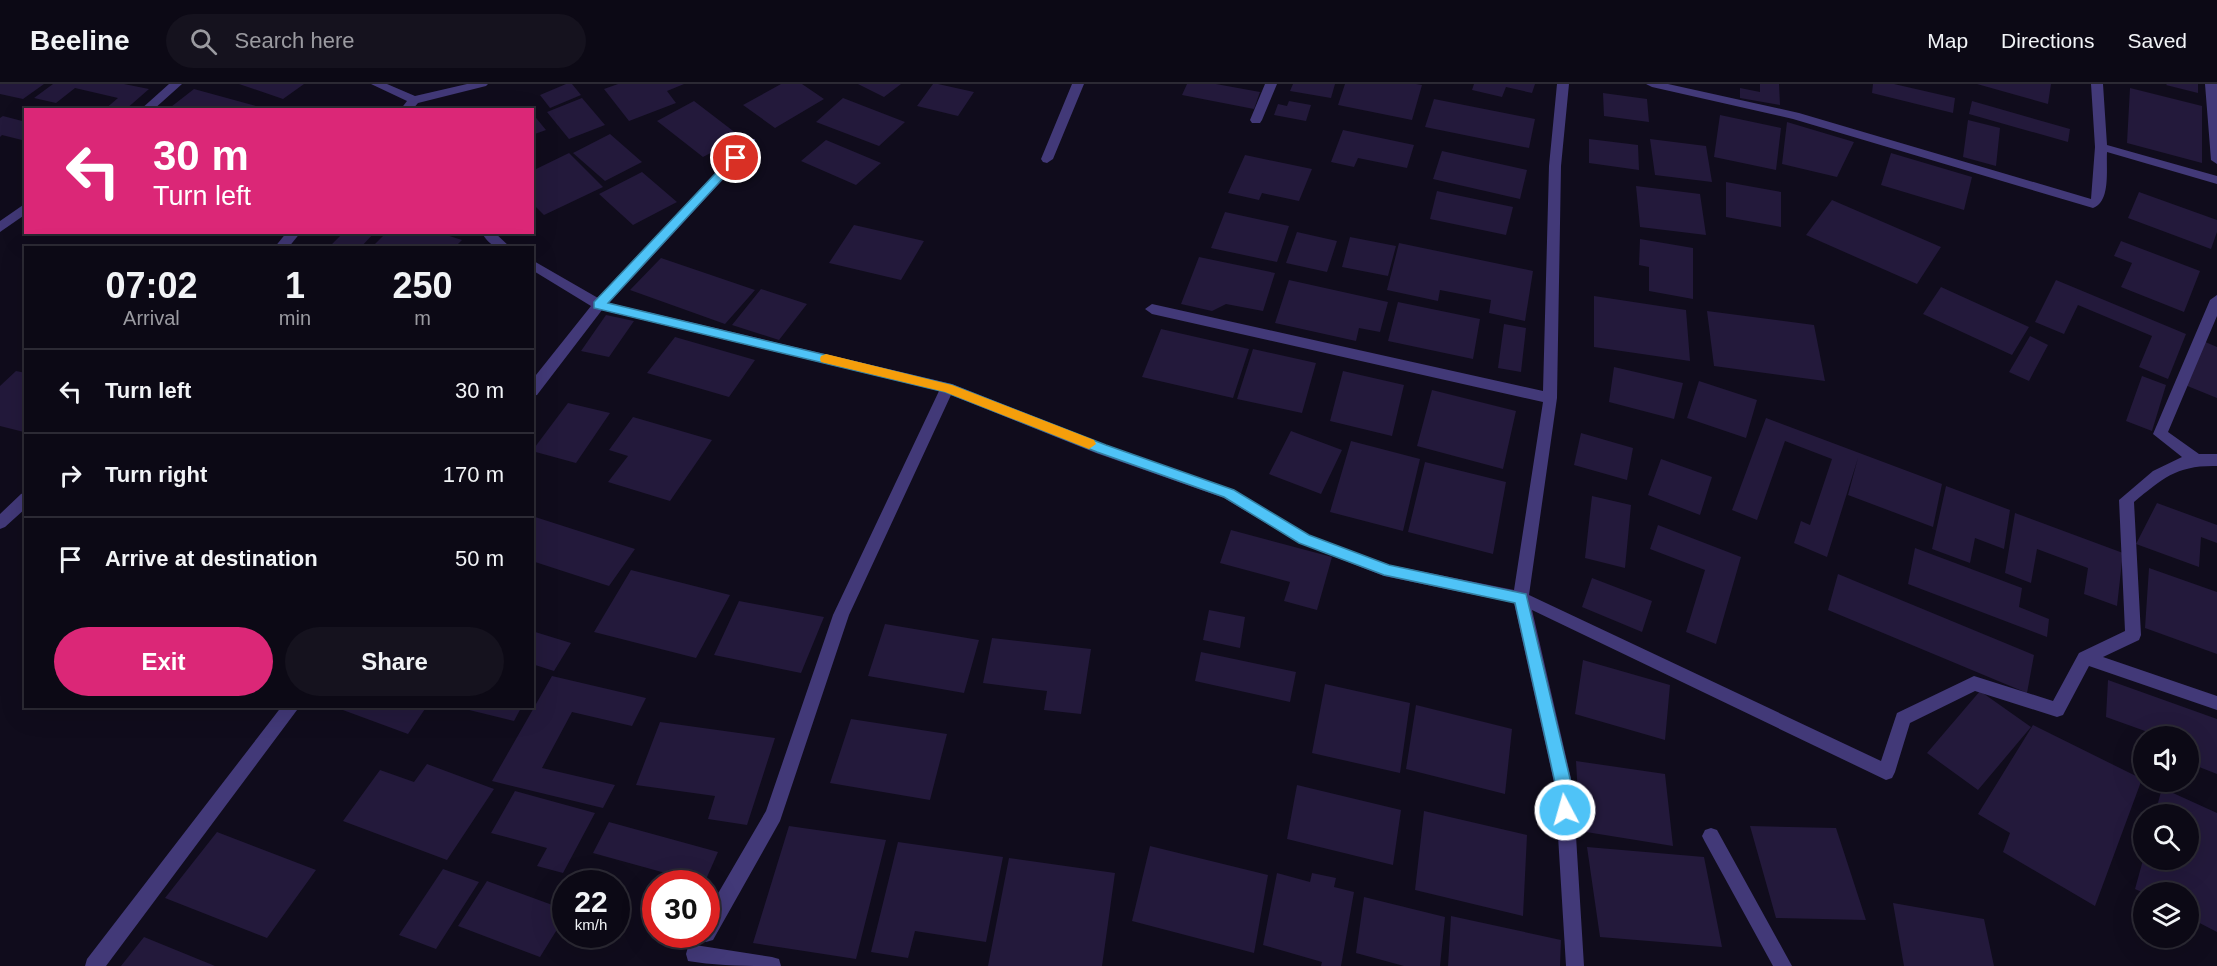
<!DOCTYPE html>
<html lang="en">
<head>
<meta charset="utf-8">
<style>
	:root { --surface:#0c0915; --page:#15121e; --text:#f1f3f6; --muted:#9a9aa0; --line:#2c2a34; --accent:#db2777 }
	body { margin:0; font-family:Helvetica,sans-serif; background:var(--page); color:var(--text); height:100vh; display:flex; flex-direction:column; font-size:22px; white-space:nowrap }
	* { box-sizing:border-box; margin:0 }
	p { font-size:20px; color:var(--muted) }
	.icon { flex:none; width:33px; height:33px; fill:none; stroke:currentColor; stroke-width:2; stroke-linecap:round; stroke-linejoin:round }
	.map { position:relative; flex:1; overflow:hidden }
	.sheet { position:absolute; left:24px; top:162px; width:510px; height:462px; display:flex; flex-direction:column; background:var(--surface); border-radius:0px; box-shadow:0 6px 24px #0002,0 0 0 2px var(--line) }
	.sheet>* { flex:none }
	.top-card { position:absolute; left:24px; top:24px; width:510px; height:126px; border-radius:0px; box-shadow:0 6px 24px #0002,0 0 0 2px var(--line); background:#db2777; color:#fff; overflow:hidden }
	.buttons { position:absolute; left:2133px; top:642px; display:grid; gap:12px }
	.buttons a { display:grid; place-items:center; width:66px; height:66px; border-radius:50%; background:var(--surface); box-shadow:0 6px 24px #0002,0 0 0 2px var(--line); font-size:30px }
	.speed { position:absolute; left:552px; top:786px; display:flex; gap:12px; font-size:30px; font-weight:700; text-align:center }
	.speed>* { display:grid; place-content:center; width:78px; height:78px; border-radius:50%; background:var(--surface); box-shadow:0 6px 24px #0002,0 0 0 2px var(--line); line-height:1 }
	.speed small { font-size:15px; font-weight:400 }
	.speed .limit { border:9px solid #d22; background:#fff; color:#111 }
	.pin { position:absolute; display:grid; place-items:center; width:51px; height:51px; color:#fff; margin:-26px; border:3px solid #fff; border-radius:50%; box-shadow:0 2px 6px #0007 }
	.me { position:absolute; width:66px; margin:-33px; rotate:354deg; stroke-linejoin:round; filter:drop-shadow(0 0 4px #0008) }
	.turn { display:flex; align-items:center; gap:21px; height:126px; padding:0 30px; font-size:27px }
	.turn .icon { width:78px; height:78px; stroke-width:2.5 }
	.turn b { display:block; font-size:42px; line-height:51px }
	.eta { display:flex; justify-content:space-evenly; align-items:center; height:102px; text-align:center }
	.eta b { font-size:36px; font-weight:700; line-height:42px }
	.primary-button { display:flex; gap:12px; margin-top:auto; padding:12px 30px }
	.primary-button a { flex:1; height:69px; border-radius:36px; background:var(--accent); color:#fff; font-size:24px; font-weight:700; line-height:69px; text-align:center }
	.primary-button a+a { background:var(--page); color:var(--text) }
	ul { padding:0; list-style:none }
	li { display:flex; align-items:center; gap:18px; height:84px; padding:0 30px; border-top:2px solid var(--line) }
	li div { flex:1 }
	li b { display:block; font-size:22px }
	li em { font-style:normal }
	header { display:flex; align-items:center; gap:36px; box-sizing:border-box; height:84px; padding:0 30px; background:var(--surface); border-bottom:2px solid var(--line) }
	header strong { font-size:28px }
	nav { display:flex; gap:33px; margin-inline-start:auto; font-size:21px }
	.search { width:420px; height:54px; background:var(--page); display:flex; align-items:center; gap:15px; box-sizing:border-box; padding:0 21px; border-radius:33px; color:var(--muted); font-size:22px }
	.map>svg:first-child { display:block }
	.building { fill:#23193b }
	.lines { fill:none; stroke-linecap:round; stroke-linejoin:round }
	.minor { fill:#423978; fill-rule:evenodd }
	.route { fill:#4fc3f7; stroke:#337fa1; stroke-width:1.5 }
	.slow { fill:#f59e0b }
</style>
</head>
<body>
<header>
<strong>Beeline</strong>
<div class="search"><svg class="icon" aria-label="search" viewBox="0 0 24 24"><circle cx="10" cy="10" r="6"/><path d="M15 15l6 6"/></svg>Search here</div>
<nav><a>Map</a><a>Directions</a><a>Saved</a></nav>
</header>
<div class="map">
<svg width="2217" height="882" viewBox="0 0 2217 882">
	<rect width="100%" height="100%" fill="#100c1c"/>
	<!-- building -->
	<path class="building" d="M0 0H44L23 15 0 10Z
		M53 0H124L149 5 125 26H104L118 14 75 4 56 19 34 14Z
		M239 0H304L283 15Z
		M566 0H572L581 11 550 24 540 11Z
		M618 0H684L667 7 676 19 629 37 604 5Z
		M781 0H802L824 15 775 44 743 21Z
		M858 0H901L884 13Z
		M933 0H938L974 8 958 32 917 22Z
		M1187 0H1216L1260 8 1254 25 1182 11Z
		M1293 0H1335L1331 14 1290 7Z
		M1345 0H1416L1422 1 1412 36 1338 21Z
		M1474 0H1535L1532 9 1506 3 1502 13 1472 6Z
		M1760 0H1779L1780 21 1740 14V4L1760 8Z
		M1873 0H1894L1955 14 1953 29 1872 9Z
		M1977 0H2051L2048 20Z
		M2167 0H2198V9L2166 1Z
		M2130 4 2202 22V79L2127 59Z
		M194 5 267 25V26H167Z
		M1603 9 1647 15 1649 38 1604 32Z
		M582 14 605 41 569 55 547 28Z
		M843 14 905 38 879 62 816 38Z
		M1434 15 1535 35 1529 64 1425 43Z
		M694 17 741 53 703 73 657 37Z
		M1289 17 1311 21 1306 37 1274 31 1278 20 1287 22Z
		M1972 17 2070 45 2068 58 1969 30Z
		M532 29 546 46 532 51Z
		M1720 31 1781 44 1776 86 1714 73Z
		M3 32 26 38V57L2 51 0 53V34Z
		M1968 36 2000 44 1996 82 1963 73Z
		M1787 38 1854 58 1837 93 1782 80Z
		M1343 46 1414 61 1407 84 1358 74 1354 83 1331 78Z
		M610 50 642 78 605 97 573 69Z
		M1589 55 1638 61 1639 86 1589 79Z
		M1650 55 1706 62 1712 98 1655 91Z
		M826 56 881 79 856 101 801 77Z
		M1442 67 1527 86 1520 115 1433 95Z
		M569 69 603 103 544 131 532 119V87Z
		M1891 69 1972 93 1964 126 1881 101Z
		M1245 71 1312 85 1299 117 1262 109 1259 116 1228 109Z
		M642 88 677 118 633 141 599 110Z
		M1726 98 1781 108V143L1726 133Z
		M1636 102 1700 110 1706 151 1640 143Z
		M1437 107 1513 123 1506 151 1430 135Z
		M2139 108 2217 136V148L2211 165 2128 134Z
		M1832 116 1941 163 1917 200 1806 151Z
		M1225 128 1289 142 1277 178 1211 164Z
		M854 141 924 157 901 196 829 179Z
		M344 148H375L360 164 331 161Z
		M387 148H437L462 156 454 164H371Z
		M1297 148 1337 157 1327 188 1286 179Z
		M1350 153 1396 162 1388 192 1342 183Z
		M1640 155 1693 164V215L1649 207V183L1639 181Z
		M2121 157 2200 187 2184 228 2121 203 2132 179 2114 172Z
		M1399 159 1533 187 1525 237 1489 229 1491 216 1440 206 1438 217 1387 206Z
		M1199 173 1275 189 1263 227 1226 220 1212 227 1181 220Z
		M661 174 755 206 725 240 630 206Z
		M1289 196 1388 218 1380 248 1359 244 1356 257 1275 239Z
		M2056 196 2186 250 2168 295 2139 283 2152 252 2078 221 2064 250 2035 238Z
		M1941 203 2029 243 2012 271 1923 230Z
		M761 205 807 220 779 256 732 241Z
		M1594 212 1686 226 1690 277 1594 263Z
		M1398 218 1480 235 1473 275 1388 257Z
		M1707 227 1814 241 1825 297 1714 282Z
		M606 231 634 237 609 273 581 267Z
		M1504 240 1526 244 1521 288 1498 284Z
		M1161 245 1249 265 1233 314 1142 293Z
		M2030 252 2048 261 2029 297 2009 288Z
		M675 253 755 276 729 313 647 289Z
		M2203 257 2217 263V314L2185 301Z
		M1253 265 1316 279 1302 329 1237 315Z
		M1614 283 1683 299 1674 335 1609 318Z
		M16 287 26 289V347L24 348 0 342V302Z
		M1343 287 1404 301 1392 352 1330 337Z
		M2142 292 2166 301 2152 347 2126 337Z
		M1699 297 1757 316 1746 354 1687 334Z
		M1432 306 1516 327 1503 385 1417 362Z
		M568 319 610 329 576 379 532 367Z
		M633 333 712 356 670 417 608 398 628 372 609 366Z
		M1766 334 1942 400 1933 443 1848 411 1858 374 1827 473 1794 459 1801 437 1810 441 1832 375 1785 357 1757 436 1732 426Z
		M1291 347 1342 366 1321 410 1269 390Z
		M1581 349 1633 364 1627 396 1574 381Z
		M1351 357 1420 375 1403 447 1330 428Z
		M1661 375 1712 393 1700 431 1648 411Z
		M1425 378 1506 398 1493 470 1408 448Z
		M1946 402 2010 426 2004 465 1975 454 1970 479 1932 465Z
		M1592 412 1631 421 1625 484 1585 474Z
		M2157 419 2217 441V459L2201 453 2199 483 2136 460Z
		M2015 429 2123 469 2117 522 2084 510 2088 484 2037 465 2031 499 2005 489Z
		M532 432 635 465 609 502 532 477Z
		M1658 441 1741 473 1716 560 1686 548 1705 486 1650 465Z
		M1231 446 1332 473 1317 526 1284 517 1290 498 1220 479Z
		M1915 464 2022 504 2019 523 2049 535 2047 553 1908 500Z
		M2149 484 2217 508V570L2145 544Z
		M631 486 730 511 696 574 594 548Z
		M1838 490 2034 571 2027 609 1828 526Z
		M1592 494 1652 517 1642 548 1582 523Z
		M739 517 824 533 801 589 714 571Z
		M1209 526 1245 533 1240 564 1203 556Z
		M885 540 979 556 964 609 868 592Z
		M532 547 571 559 554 587 532 580Z
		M992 554 1091 565 1081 630 1044 626 1047 607 983 599Z
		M1201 568 1296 588 1290 618 1195 597Z
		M1583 576 1670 601 1665 656 1575 630Z
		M552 592 646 614 632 642 572 628 542 684 615 701 603 724 492 697Z
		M2108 596 2217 635V690L2189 679 2188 652H2159L2106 633Z
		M1325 600 1410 619 1400 689 1312 669Z
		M1980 607 2031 643 1978 706 1927 669Z
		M1416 621 1512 645 1505 710 1406 685Z
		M332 622H427L408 650Z
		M462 622H522L514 637 461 624Z
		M851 635 947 650 930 716 830 699Z
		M660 638 775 654 747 741 708 735 715 712 636 701Z
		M2033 641 2142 695 2095 822 2003 768 2010 749 1978 730Z
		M1576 677 1665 690 1673 762 1580 747Z
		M427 680 494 705 447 776 343 737 380 686 414 698Z
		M1297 701 1401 726 1393 781 1287 755Z
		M2162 704 2217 729V848L2188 833V808L2144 809 2135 805 2143 776H2188V730H2155Z
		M515 707 595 729 563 789 537 782 547 764 491 749Z
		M1424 727 1527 751 1523 832 1415 806Z
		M609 738 718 768 704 800H665L669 790 593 769Z
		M789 742 886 756 856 875 753 859Z
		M1750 742 1836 744 1866 836 1776 834Z
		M217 748 316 786 267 854 165 814Z
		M898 758 1003 773 986 858 915 847 908 874 871 868Z
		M1150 762 1268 791 1254 869 1132 837Z
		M1587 763 1704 773 1722 863 1600 853Z
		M1009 774 1115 789 1102 882H988Z
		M443 785 479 798 436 865 399 851Z
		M1277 789 1310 798 1312 789 1336 794 1334 803 1354 808 1341 882H1321L1322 878 1263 861Z
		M487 797 566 826V831L540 873 458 842Z
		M1364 813 1445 833 1440 882H1404L1356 869Z
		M1893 819 1984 835 1994 882H1904Z
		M1451 832 1561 856 1560 882H1448Z
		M144 853 215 882H121Z"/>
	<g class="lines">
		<!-- minor -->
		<path class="minor" d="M169 0H182L153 26H140Z
			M371 0H387L415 12 467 0H488L486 2 418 19 412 26H400L407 17Z
			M1072 0H1084L1053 75 1047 79 1043 78 1041 75Z
			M1265 0H1277L1262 36 1260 39H1252L1250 36Z
			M1557 0H1569L1561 82 1557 314 1529 511 1881 677 1897 629 1974 592 2053 617 2079 569 2125 547 2119 416 2153 387 2182 373 2153 350 2210 216 2217 211V232L2168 348 2199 370H2217V382C2177 381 2163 394 2134 418L2141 551 2139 556 2103 573 2217 612V626L2089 582 2063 631 2057 633 1975 607 1910 639 1895 688 1892 694 1886 696 1532 526 1573 703 1584 882H1566L1555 703 1514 519 1384 492 1299 459 1224 414 1096 369 951 311 849 531 780 737 713 856 706 858 699 856 697 850H706V830L766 727 833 531 939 307 602 226 537 311 532 312V296L591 222 532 186V176L598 214 747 55H755V61L609 219 952 300 1106 361 1234 406 1309 451 1390 481 1514 506 1543 318 1152 230 1145 225 1152 220 1543 307 1549 82Z
			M1646 0H1668L1799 29 2091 115 2095 63 2091 0H2103L2107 61 2217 92V100L2107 68C2106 85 2111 118 2093 124L1793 35 1652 3Z
			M2205 0H2217V80L2211 76Z
			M26 119V130L0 148V137Z
			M287 148H301L288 164H274Z
			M481 148H494L511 164C495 164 490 162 481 148Z
			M26 408V424L5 443 0 445V430L21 410Z
			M282 622H300L106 882H85L87 875Z
			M1711 744 1717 746 1792 882H1773L1705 758 1702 752 1705 746Z
			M695 861 772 873 779 875 781 882C752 882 716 882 688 877L686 870 688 863Z"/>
	</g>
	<!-- route -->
	<path class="route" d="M736 71 739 72V77L608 219 952 301 1106 361 1234 406 1309 451 1389 481 1526 510 1572 703 1573 726 1571 731 1565 733 1559 731 1556 703 1515 519 1384 491 1299 459 1224 413 1097 368 945 308 594 224V218L732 72Z"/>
	<!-- slow -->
	<path class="slow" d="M826 270 952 301 1094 356 1096 360 1089 365 945 308 821 278 820 275 821 272Z"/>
</svg>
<div class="buttons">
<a><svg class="icon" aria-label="sound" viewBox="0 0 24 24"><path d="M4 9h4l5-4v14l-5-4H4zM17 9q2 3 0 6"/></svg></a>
<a><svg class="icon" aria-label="search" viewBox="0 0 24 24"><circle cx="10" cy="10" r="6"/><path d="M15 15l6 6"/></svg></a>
<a><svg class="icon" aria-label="layers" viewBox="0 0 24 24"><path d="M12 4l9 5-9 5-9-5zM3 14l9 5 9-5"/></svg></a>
</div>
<div class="speed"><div>22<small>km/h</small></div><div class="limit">30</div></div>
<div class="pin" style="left:736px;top:74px;background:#d93025"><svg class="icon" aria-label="arrive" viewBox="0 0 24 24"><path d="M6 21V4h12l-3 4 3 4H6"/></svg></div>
<svg class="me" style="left:1565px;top:726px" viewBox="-20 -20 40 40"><circle r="17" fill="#4fc3f7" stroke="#fff" stroke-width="3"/><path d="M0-11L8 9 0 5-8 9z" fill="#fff"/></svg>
<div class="top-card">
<div class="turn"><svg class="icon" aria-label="left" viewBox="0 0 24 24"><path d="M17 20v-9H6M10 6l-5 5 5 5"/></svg><div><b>30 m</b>Turn left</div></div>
</div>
<section class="sheet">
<div class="eta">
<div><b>07:02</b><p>Arrival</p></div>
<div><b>1</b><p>min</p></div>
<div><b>250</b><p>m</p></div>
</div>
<ul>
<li><svg class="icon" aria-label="left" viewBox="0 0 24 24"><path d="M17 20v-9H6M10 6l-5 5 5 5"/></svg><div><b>Turn left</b></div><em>30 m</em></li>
<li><svg class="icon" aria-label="right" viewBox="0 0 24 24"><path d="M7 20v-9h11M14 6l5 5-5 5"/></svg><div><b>Turn right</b></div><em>170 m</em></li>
<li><svg class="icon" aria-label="arrive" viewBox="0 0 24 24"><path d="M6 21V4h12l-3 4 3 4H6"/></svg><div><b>Arrive at destination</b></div><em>50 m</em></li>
</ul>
<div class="primary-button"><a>Exit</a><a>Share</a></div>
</section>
</div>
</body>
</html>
